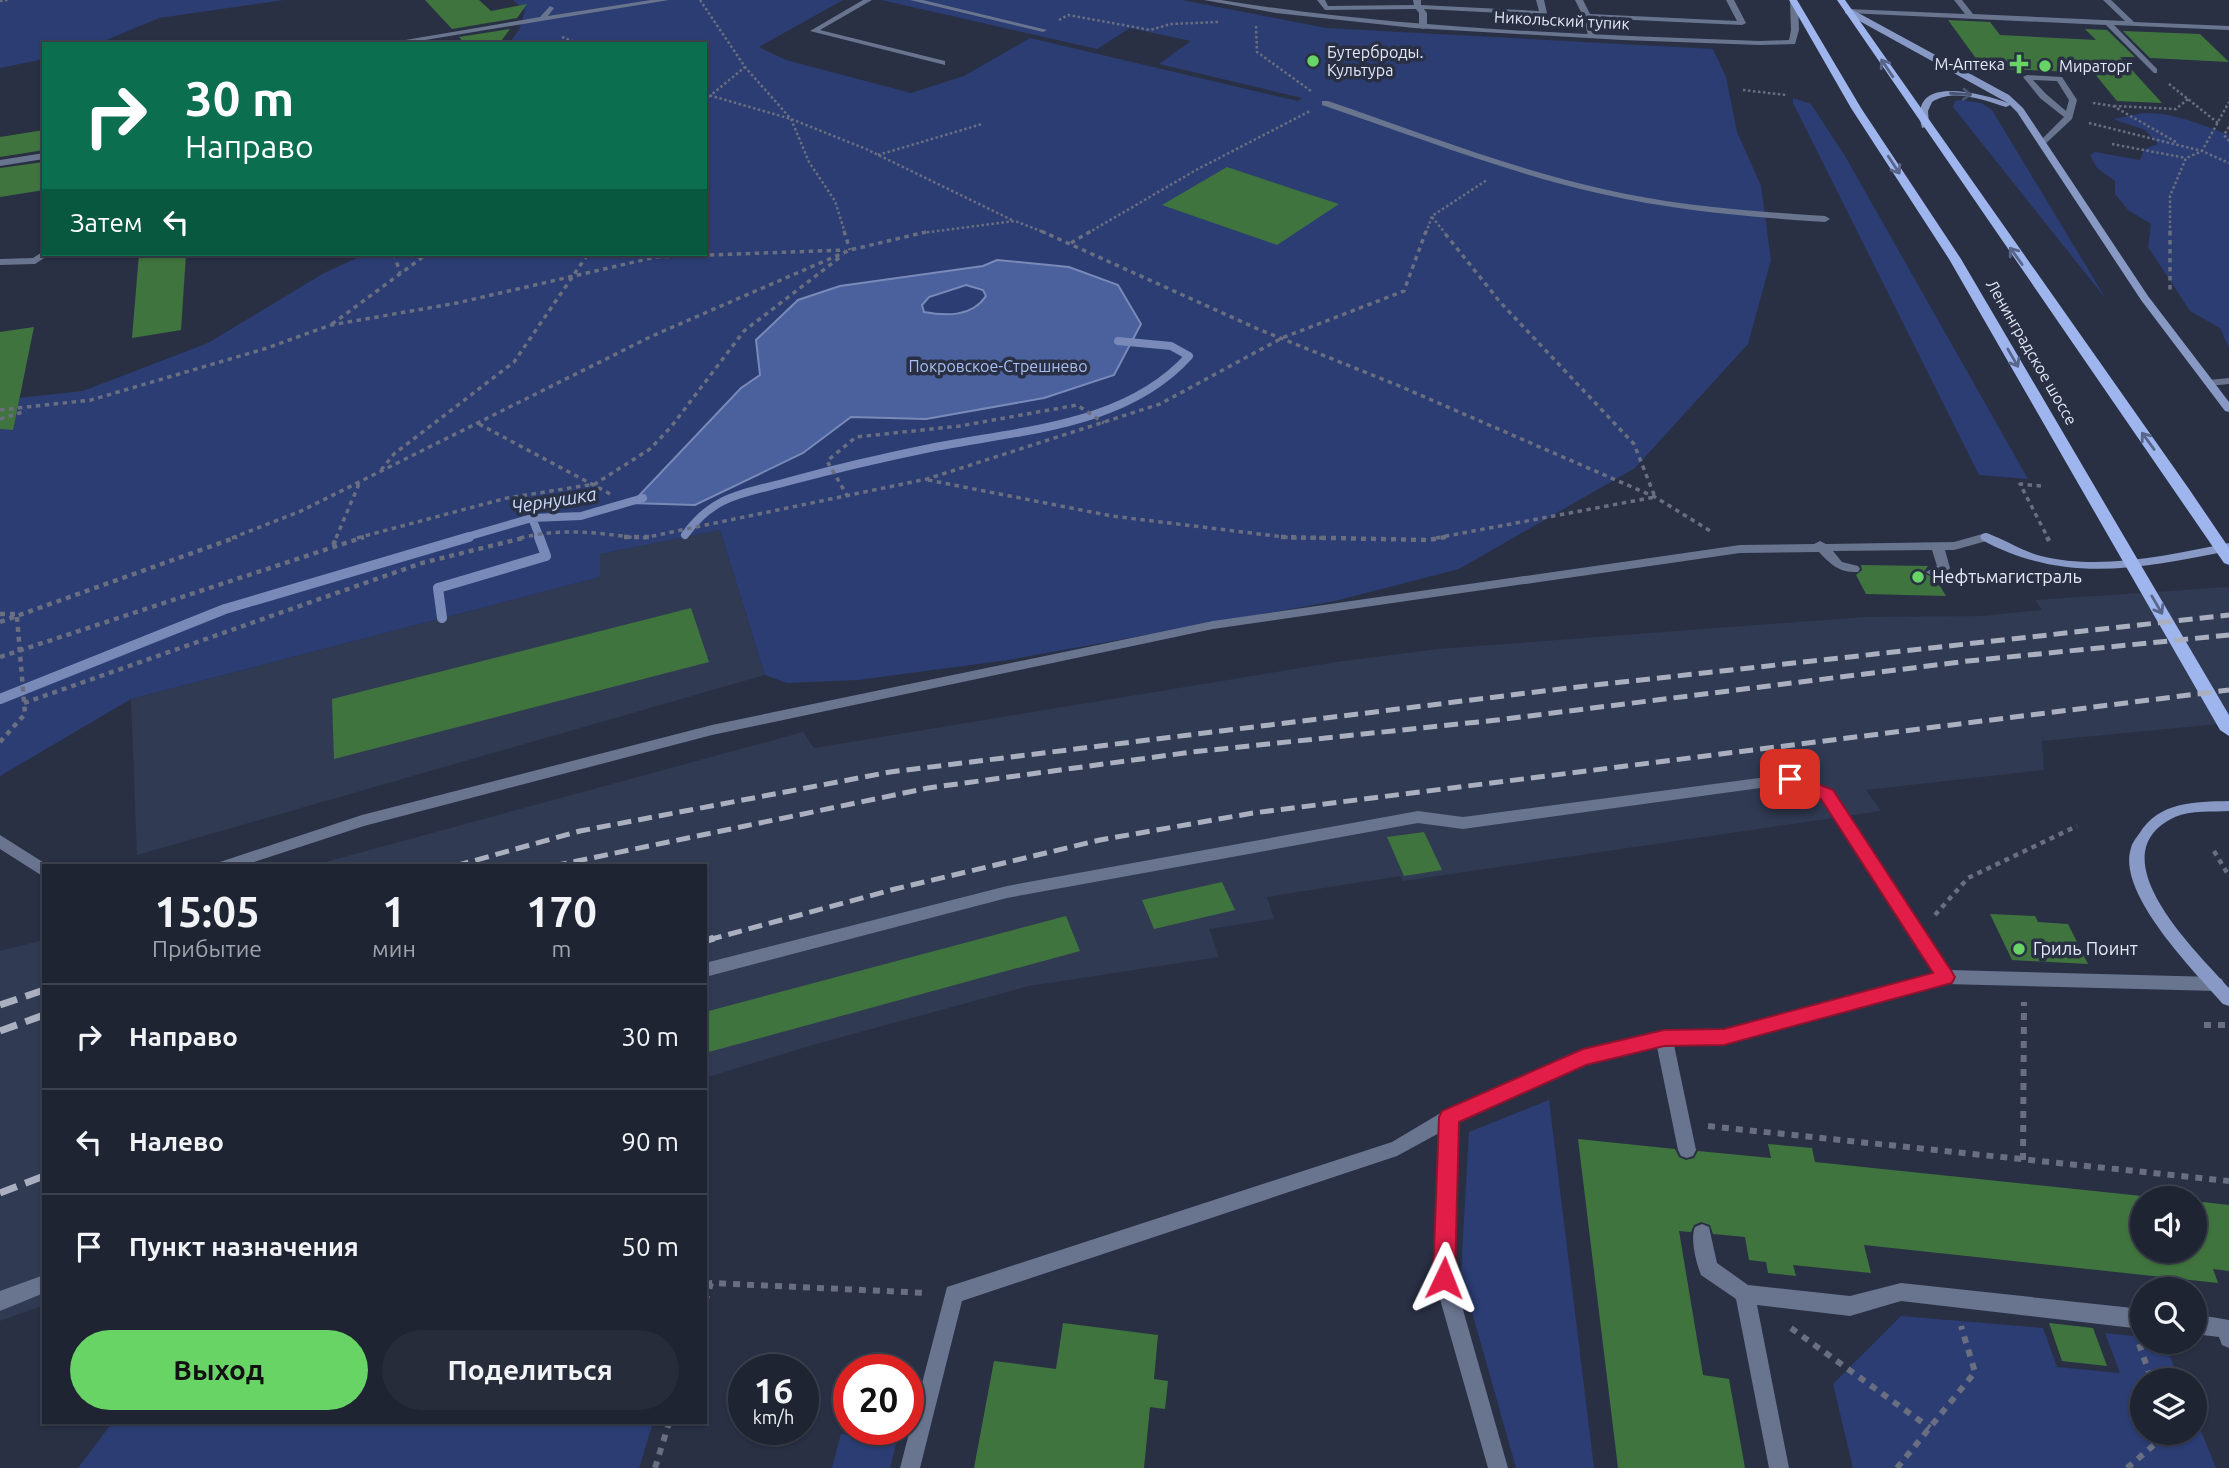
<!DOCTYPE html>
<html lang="ru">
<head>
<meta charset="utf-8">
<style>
	:root { --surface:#1f2433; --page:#272c3b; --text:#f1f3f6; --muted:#a1a4ac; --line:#3c414e; --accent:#68d465 }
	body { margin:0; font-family:Ubuntu,sans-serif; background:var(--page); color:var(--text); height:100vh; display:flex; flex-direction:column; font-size:26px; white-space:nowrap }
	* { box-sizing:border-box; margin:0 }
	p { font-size:23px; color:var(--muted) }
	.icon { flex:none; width:38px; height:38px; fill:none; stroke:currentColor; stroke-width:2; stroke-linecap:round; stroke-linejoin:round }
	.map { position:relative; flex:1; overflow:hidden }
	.side { position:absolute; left:42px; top:864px; width:665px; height:560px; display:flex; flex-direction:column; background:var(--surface); border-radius:0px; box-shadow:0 2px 5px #0004,0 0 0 2px var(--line) }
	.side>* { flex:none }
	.banner { position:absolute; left:42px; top:42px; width:665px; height:214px; border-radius:0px; box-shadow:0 2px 5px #0004,0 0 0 2px var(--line); background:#0b6e4f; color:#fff; overflow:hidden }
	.controls { position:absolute; left:2130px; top:1186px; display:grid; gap:14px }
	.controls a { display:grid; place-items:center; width:77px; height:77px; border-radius:50%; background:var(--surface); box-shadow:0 2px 5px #0004,0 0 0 2px var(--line); font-size:35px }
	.speed { position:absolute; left:728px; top:1354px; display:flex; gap:14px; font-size:35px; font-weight:700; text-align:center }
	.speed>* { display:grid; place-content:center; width:91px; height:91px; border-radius:50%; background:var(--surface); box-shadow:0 2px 5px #0004,0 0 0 2px var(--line); line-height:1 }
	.speed small { font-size:18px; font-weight:400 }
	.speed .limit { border:10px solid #d22; background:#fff; color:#111 }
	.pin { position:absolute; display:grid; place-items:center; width:60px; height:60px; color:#fff; margin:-30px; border-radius:14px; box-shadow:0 4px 10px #0006 }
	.me { position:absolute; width:77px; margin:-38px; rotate:2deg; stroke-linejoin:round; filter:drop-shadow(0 0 5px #0008) }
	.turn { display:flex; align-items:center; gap:24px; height:147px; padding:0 28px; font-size:32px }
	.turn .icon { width:91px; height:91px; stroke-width:2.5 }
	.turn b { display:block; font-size:49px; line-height:60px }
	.then { display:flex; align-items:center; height:66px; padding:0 28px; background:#0003; gap:14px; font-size:26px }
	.eta { display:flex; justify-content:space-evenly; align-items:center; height:119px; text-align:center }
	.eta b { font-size:42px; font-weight:700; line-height:49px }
	.action { display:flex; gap:14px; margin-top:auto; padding:14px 28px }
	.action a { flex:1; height:80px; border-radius:42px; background:var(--accent); color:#111; font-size:28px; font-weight:700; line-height:80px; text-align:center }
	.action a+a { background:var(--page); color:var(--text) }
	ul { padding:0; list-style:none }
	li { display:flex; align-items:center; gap:21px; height:105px; padding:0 28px; border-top:2px solid var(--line) }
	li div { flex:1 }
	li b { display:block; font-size:26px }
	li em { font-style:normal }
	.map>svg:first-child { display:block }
	.built { fill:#303a53 }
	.green { fill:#2b3d73 }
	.water { fill:#4b619d; stroke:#798ab8; stroke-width:2; fill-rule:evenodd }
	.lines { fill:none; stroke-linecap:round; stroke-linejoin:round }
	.stream-far1 { stroke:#798ab8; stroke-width:8 }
	.stream { stroke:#798ab8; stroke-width:10 }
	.building { fill:#40743e }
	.path-far3 { stroke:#696f80; stroke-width:2.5; stroke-dasharray:2.5 2.5; stroke-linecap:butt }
	.path-far2 { stroke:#696f80; stroke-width:3.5; stroke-dasharray:4.5 4.5; stroke-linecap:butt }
	.path-far1 { stroke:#696f80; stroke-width:4.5; stroke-dasharray:5 5; stroke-linecap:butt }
	.path { stroke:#696f80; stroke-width:6; stroke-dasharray:7 7; stroke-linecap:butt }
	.lane { fill:#69748f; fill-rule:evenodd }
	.street { fill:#69748f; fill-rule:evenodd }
	.secondary { fill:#8799c4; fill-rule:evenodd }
	.primary { fill:#9fb5ee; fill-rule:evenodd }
	.rail-far1 { stroke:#aab0bf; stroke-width:5; stroke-dasharray:14 7; stroke-linecap:butt }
	.rail { stroke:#aab0bf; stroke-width:7; stroke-dasharray:18 9; stroke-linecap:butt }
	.oneway { stroke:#586588 }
	.oneway2 { stroke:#4a5571 }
	.route { fill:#e11d48; stroke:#92132f; stroke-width:2 }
	.poi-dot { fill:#68d465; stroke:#293044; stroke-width:2.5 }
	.labels { text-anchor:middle; stroke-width:7; stroke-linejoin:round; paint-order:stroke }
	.far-street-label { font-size:16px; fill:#e4e9f6; stroke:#293044 }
	.far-poi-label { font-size:16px; fill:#e4e9f6; stroke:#293044; text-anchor:start }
	.far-park-label { font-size:16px; fill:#aabef3; stroke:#293044 }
	.poi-label { font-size:18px; fill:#e4e9f6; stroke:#293044; text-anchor:start }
	.water-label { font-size:19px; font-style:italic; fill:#c8d7fb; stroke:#293044 }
</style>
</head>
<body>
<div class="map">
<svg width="2229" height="1468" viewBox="0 0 2229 1468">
	<rect width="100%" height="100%" fill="#293044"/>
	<!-- built -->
	<path class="built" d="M720 530 765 675 137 855 131 699 600 577V554Z
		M2229 587V723L2042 741 2044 770 1866 790 1881 811 1403 881 1400 876 1267 897 1274 919 1209 929 1219 957 1029 986 809 1046 705 1078V866H311L803 732 814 748 1337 662 1438 649 1864 617 1982 616 2042 610 2035 600Z
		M44 940V1305L0 1321V951Z"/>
	<!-- green -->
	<path class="green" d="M0 0H284L159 18 97 44H44V59L0 68Z
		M513 0H843L759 47 786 60 911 93 964 76 1030 38 1298 101 1302 98 1159 64 1191 41 1130 28 1097 49 881 0H1182L1326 28 1713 49 1726 77 1737 132 1761 186 1771 260 1748 344 1635 468 1459 569 1335 601 1008 660 858 680 787 683 765 675 720 530 600 554V577L131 699 0 776V400L83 391 208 343 324 273 366 254H705V44H509L520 28 525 10Z
		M1793 98 1811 104 1845 156 2028 479 1979 475 1793 103Z
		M1960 100 1981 103 1992 110 2106 299 1953 107 1955 101Z
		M2144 113C2173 112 2202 125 2229 135V348L2220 328 2190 311 2148 247 2151 224 2128 210 2115 194V181L2097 168 2090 155 2095 152 2140 160 2144 149 2158 144 2145 130 2113 119Z
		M1549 1100 1594 1468H1516L1461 1273 1469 1132Z
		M1901 1316 2043 1328 2057 1367 2120 1373 2105 1333 2142 1337V1342H2164L2180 1381H2142V1433H2194L2195 1416 2216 1468H1853L1833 1384Z
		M112 1423H653L639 1468H78Z
		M841 1434 897 1440 890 1468H832Z"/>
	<!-- water -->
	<path class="water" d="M997 260 1069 267 1118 285 1141 324 1114 375 1044 398 926 419 851 417 803 453 695 505 632 503 741 388 760 375 756 340 798 300 840 286 983 266ZM966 285 983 290 986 296C972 317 946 316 924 312L922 305 929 297Z"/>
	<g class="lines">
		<!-- stream-far1 -->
		<path class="stream-far1" d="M532 518 540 538
			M685 535C714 494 744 494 790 481 838 468 886 457 935 447 1022 430 1126 426 1189 356L1171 346 1118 341
			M463 538 532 518 581 516 643 498"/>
		<!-- stream -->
		<path class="stream" d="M442 618 438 588 546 556 539 537
			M0 699 225 609 469 537"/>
	</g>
	<!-- building -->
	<path class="building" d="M425 0H479L491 11 527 4 517 18 452 29Z
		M1948 20 1990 22 2000 35 2096 40 2085 29 2107 30 2135 57H2120L2162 103 2117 101 2094 73 1983 68Z
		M510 29 499 44H465L459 37Z
		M2123 31 2200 34 2229 62 2150 58Z
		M44 130V150L0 157V137Z
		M44 162V190L0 197V168Z
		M1227 167 1305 193 1339 204 1277 245 1162 205Z
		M139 254H186L181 330 132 338Z
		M34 327 13 430 0 429V332Z
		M1861 565 1928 566 1923 573 1935 578 1946 596 1866 594 1856 575 1862 570Z
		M691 608 709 662 334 759 332 699Z
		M1424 832 1442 870 1404 876 1387 837Z
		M1222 882 1235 910 1154 929 1142 900Z
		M1990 914 2035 916 2038 922 2068 924 2088 964 2012 960Z
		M1066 916 1080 951 705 1053V1012Z
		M1578 1139 1675 1149 1679 1157 1686 1160 1694 1158 1698 1151 1771 1158 1768 1144 1812 1148 1815 1162 2142 1196V1251H2194V1201L2229 1205V1271L2213 1269 2218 1283 1864 1245 1871 1273 1793 1265 1796 1276 1768 1273 1766 1262 1749 1260 1745 1237 1713 1234 1710 1225 1701 1222 1694 1225 1691 1232 1679 1231 1703 1375 1729 1379 1745 1468H1618Z
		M1063 1323 1158 1335 1154 1379 1168 1381 1165 1409 1150 1407 1144 1468H974L994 1361 1056 1369Z
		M2049 1323 2093 1328 2107 1366 2062 1361Z"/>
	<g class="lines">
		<!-- path-far3 -->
		<path class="path-far3" d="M700 0 745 67 791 119 809 162 835 201 845 233
			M0 1 8 0
			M1059 20 1068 15 1150 30 1171 24 1218 22
			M1256 26 1257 52 1311 91
			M562 37 580 44
			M2169 84 2218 123
			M1743 90 1786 95
			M705 94 791 119 866 149 1014 221
			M705 100 745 67
			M2093 103 2113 106 2176 142
			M2114 106 2176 109 2188 99
			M2089 123 2202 151 2229 163
			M2229 127 2224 135 2229 141
			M2112 144 2186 158
			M878 155 982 124
			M1432 217 1445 233
			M922 233 1015 221 1046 233
			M1088 233 1196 170 1310 111
			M1426 233 1432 216 1487 180
			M2170 233V196L2186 158 2202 151 2229 102"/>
		<!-- path-far2 -->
		<path class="path-far2" d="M844 231 850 250
			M1041 231 1258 329 1397 385 1655 497 1712 532
			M2170 231V293
			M1071 243 1091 231
			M394 254 400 273
			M332 324 427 254
			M0 410 91 400 264 349 331 325 457 303 656 257 845 250
			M0 419 26 411
			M479 424 614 496
			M381 470 394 454 514 362 588 254
			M928 480 1112 516 1292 538H1321
			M2041 486 2020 484 2048 538
			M848 497 827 461 856 437 960 426 1077 405 1104 423
			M232 538 301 511 652 336 850 250 930 231
			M336 538 359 484
			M357 538 507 498 595 484 650 449 671 427 744 331 843 255
			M520 538C561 528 595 532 636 538
			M643 538 927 479 1160 404 1282 338 1404 291 1426 231
			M1436 538 1655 497 1634 444 1500 302 1443 231"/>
		<!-- path-far1 -->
		<path class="path-far1" d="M624 537H651
			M1281 537 1428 540 1446 537
			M2047 537 2049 541
			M333 545 337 537
			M0 614H21
			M0 622 237 537
			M0 657 364 537
			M24 703 422 563 527 537
			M0 742 25 714 17 617
			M2214 851 2229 876
			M1935 915 1968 878 2077 826"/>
		<!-- path -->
		<path class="path" d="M2204 1025H2229
			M1708 1126 2229 1181
			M2023 1160 2024 1002
			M705 1302 711 1283 928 1293
			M1791 1328 1930 1428
			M2139 1344 2152 1381
			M655 1468 669 1423
			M1897 1468 1975 1372 1961 1326
			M2127 1468 2168 1433"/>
		<!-- lane -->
		<path class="lane" d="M651 0H669L401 44H382L540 17 550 6 554 8 548 16Z
			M863 0H872L820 30 945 61V65L810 31Z
			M910 0H923L1047 30 1043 32Z
			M1317 0H1325L1328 6 1414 5 1413 0H1421V5L1539 11 1536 0H1544L1547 13 1543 15 1424 9 1427 13V27L1423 29 1419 27V13L1416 9 1325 10Z
			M1575 0H1583L1590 14 1737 21 1726 0H1734L1746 23 1742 25 1591 18 1596 35 1592 37 1588 35 1583 16Z
			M1954 0H1962L1973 14 2125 21 2103 0H2111L2134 22 2229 26V30L2114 25 2157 69V73H2154L2106 25 1848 13 1844 11 1848 9 1965 14Z
			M2027 75 2062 77 2077 100 2072 119 2042 147 2038 144 2039 142 2064 117 2040 98 2023 77ZM2033 80 2057 81 2069 100 2066 111 2046 94Z
			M1322 101H1328C1419 132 1509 168 1603 189 1676 206 1750 211 1825 216L1830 219 1825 222C1750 217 1676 211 1602 194 1507 173 1415 136 1322 105Z
			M44 153V159L0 166V160Z
			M44 251V254H50L35 264 0 265V259L33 258Z
			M2229 378V384L2209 386 2204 383 2209 380Z
			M1986 533 1990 534 1992 537 1990 540 1954 550H1945L1950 568 1948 571 1932 576 1926 572 1937 566 1932 550 1833 551 1842 562 1858 566 1860 569 1858 572C1840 573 1831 565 1819 552L1740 553 1213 629 712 735 364 826 242 866H217L220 862 362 815 712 725 1213 621 1740 545 1814 544 1820 541 1826 544 1954 542Z
			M1790 774 1832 790 1950 970 2216 977 2222 979 2224 984 2222 989 2216 991 1945 984 1724 1044 1674 1045 1696 1150 1693 1156 1687 1158 1681 1156 1678 1150 1657 1047 1586 1064 1459 1121 1454 1278 1508 1468H1488L1434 1278 1441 1132 1397 1156 962 1301 920 1468H900L947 1287 1392 1142 1444 1111 1583 1050 1664 1031 1724 1030 1934 973 1822 798 1789 784 1463 829 1418 823 1007 898 705 977V963L1007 886 1418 811 1463 817Z
			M0 835 49 866H44V877L0 849Z
			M1702 1224 1709 1227 1717 1263 1748 1285 1850 1296 1901 1283 2142 1309V1329L1901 1301 1850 1316 1757 1305 1789 1468H1769L1736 1299 1701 1275C1696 1262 1690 1239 1695 1227Z
			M44 1275V1293L0 1311V1291Z
			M2194 1314 2229 1320V1348L2222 1345 2219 1337 2194 1334Z"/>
		<!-- street -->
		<path class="street" d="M1204 0H1221C1400 29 1580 34 1760 41L1789 40 1791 30 1790 2 1794 0 1798 2 1799 30 1795 44 1760 45 1622 40 1414 28 1276 13Z"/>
		<!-- secondary -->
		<path class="secondary" d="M1845 9H1851L2009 95 2023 108 2148 296 2229 402V412L2225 411 2141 300 2017 112 2010 105 2006 107C1983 100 1954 88 1932 102L1928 111 1929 126 1922 128C1907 73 1980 93 2008 103L1845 13Z
			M1986 533C2005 539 2021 551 2041 556 2101 571 2169 555 2229 543V551C2141 568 2065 585 1982 540L1980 537 1982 534Z
			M2229 801V811C2213 812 2191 810 2175 817 2094 855 2197 952 2229 988V1006L2223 1004C2195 972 2116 893 2131 848 2132 843 2136 838 2139 834 2159 801 2195 802 2229 801Z"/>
		<!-- primary -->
		<path class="primary" d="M1789 0H1797L1861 108 1961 259 2229 715V736L2220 730 1949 259 1851 108Z
			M1837 0H1845L2189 489 2229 548V565L2224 563Z"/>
		<!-- rail-far1 -->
		<path class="rail-far1" d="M455 866 580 831 890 772 1568 688 2229 615
			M553 866 928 788 1192 752 1497 720 1968 661 2229 635
			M708 940 895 889 1100 840 1253 813 2229 690"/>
		<!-- rail -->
		<path class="rail" d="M705 941 714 938
			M0 1005 44 990
			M0 1031 44 1015
			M0 1193 44 1176"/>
	</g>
	<!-- one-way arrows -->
	<defs><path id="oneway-shaft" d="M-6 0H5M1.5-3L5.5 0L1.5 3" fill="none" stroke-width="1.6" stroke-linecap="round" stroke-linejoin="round" transform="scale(1.75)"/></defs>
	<g class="oneway">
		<use href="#oneway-shaft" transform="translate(1887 68) rotate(-124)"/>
		<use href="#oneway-shaft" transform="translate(1894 165) rotate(57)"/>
		<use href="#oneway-shaft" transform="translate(2016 256) rotate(-126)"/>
		<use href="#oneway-shaft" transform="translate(2013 358) rotate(60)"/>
		<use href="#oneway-shaft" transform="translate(2148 441) rotate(-126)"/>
		<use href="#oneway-shaft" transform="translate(2157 605) rotate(60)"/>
	</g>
	<use class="oneway2" href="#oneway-shaft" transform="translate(1961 94) rotate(4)"/>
	<!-- route -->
	<path class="route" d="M1790 773 1833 790 1952 972 1955 977 1952 983 1724 1045 1664 1046 1586 1065 1459 1122 1455 1278 1451 1285 1444 1289 1436 1285 1433 1278 1439 1117 1442 1111 1583 1049 1664 1030 1724 1029 1933 973 1821 799 1785 783 1782 779Z"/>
	<!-- markers -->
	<g class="poi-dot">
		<circle cx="1313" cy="61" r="7"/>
		<path d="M2015.5 53.5h7v7h7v7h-7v7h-7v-7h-7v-7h7z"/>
		<circle cx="2045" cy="66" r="7"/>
		<circle cx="1918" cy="577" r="7"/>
		<circle cx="2019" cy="949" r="7"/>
	</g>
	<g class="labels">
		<!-- far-street labels -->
		<g class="far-street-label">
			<text transform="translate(1562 20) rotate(3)" y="6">Никольский тупик</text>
			<text transform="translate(2032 352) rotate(60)" y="6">Ленинградское шоссе</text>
		</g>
		<!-- far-poi labels -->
		<g class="far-poi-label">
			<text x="1327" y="58">Бутерброды.<tspan x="1327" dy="18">Культура</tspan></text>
			<text x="2005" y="70" text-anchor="end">М-Аптека</text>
			<text x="2059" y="72">Мираторг</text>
		</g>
		<!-- far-park labels -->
		<g class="far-park-label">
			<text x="998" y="372">Покровское-Стрешнево</text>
		</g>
		<!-- poi labels -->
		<g class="poi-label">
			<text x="1932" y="583">Нефтьмагистраль</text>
			<text x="2033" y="955">Гриль Поинт</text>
		</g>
		<!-- water labels -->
		<g class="water-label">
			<text transform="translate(554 500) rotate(-9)" y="7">Чернушка</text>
		</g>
	</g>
</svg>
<div class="controls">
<a><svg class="icon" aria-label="sound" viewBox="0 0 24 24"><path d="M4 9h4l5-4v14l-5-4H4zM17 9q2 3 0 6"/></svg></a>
<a><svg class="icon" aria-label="search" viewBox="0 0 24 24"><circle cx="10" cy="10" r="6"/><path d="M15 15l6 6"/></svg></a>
<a><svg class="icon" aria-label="layers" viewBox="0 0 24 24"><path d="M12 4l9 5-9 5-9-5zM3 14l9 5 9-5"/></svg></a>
</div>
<div class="speed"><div>16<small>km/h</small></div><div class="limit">20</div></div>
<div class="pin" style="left:1790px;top:779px;background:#d93025"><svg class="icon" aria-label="arrive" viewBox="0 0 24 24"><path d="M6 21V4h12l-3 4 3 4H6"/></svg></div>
<svg class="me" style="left:1444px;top:1278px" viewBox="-20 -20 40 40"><path d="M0-17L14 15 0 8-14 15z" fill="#e11d48" stroke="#fff" stroke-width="4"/></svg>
<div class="banner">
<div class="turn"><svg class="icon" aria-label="right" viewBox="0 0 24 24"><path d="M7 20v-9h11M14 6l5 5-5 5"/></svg><div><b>30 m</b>Направо</div></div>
<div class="then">Затем<svg class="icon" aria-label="left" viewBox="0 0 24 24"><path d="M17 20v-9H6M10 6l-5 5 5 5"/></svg></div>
</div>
<section class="side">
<div class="eta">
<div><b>15:05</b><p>Прибытие</p></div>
<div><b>1</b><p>мин</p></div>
<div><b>170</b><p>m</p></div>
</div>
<ul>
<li><svg class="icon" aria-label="right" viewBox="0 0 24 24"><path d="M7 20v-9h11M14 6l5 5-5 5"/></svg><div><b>Направо</b></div><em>30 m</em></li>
<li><svg class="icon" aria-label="left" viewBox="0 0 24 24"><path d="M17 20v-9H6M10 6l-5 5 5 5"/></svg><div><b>Налево</b></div><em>90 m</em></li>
<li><svg class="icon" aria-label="arrive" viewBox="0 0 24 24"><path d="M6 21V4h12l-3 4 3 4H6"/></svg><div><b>Пункт назначения</b></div><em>50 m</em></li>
</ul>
<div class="action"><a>Выход</a><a>Поделиться</a></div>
</section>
</div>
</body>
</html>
